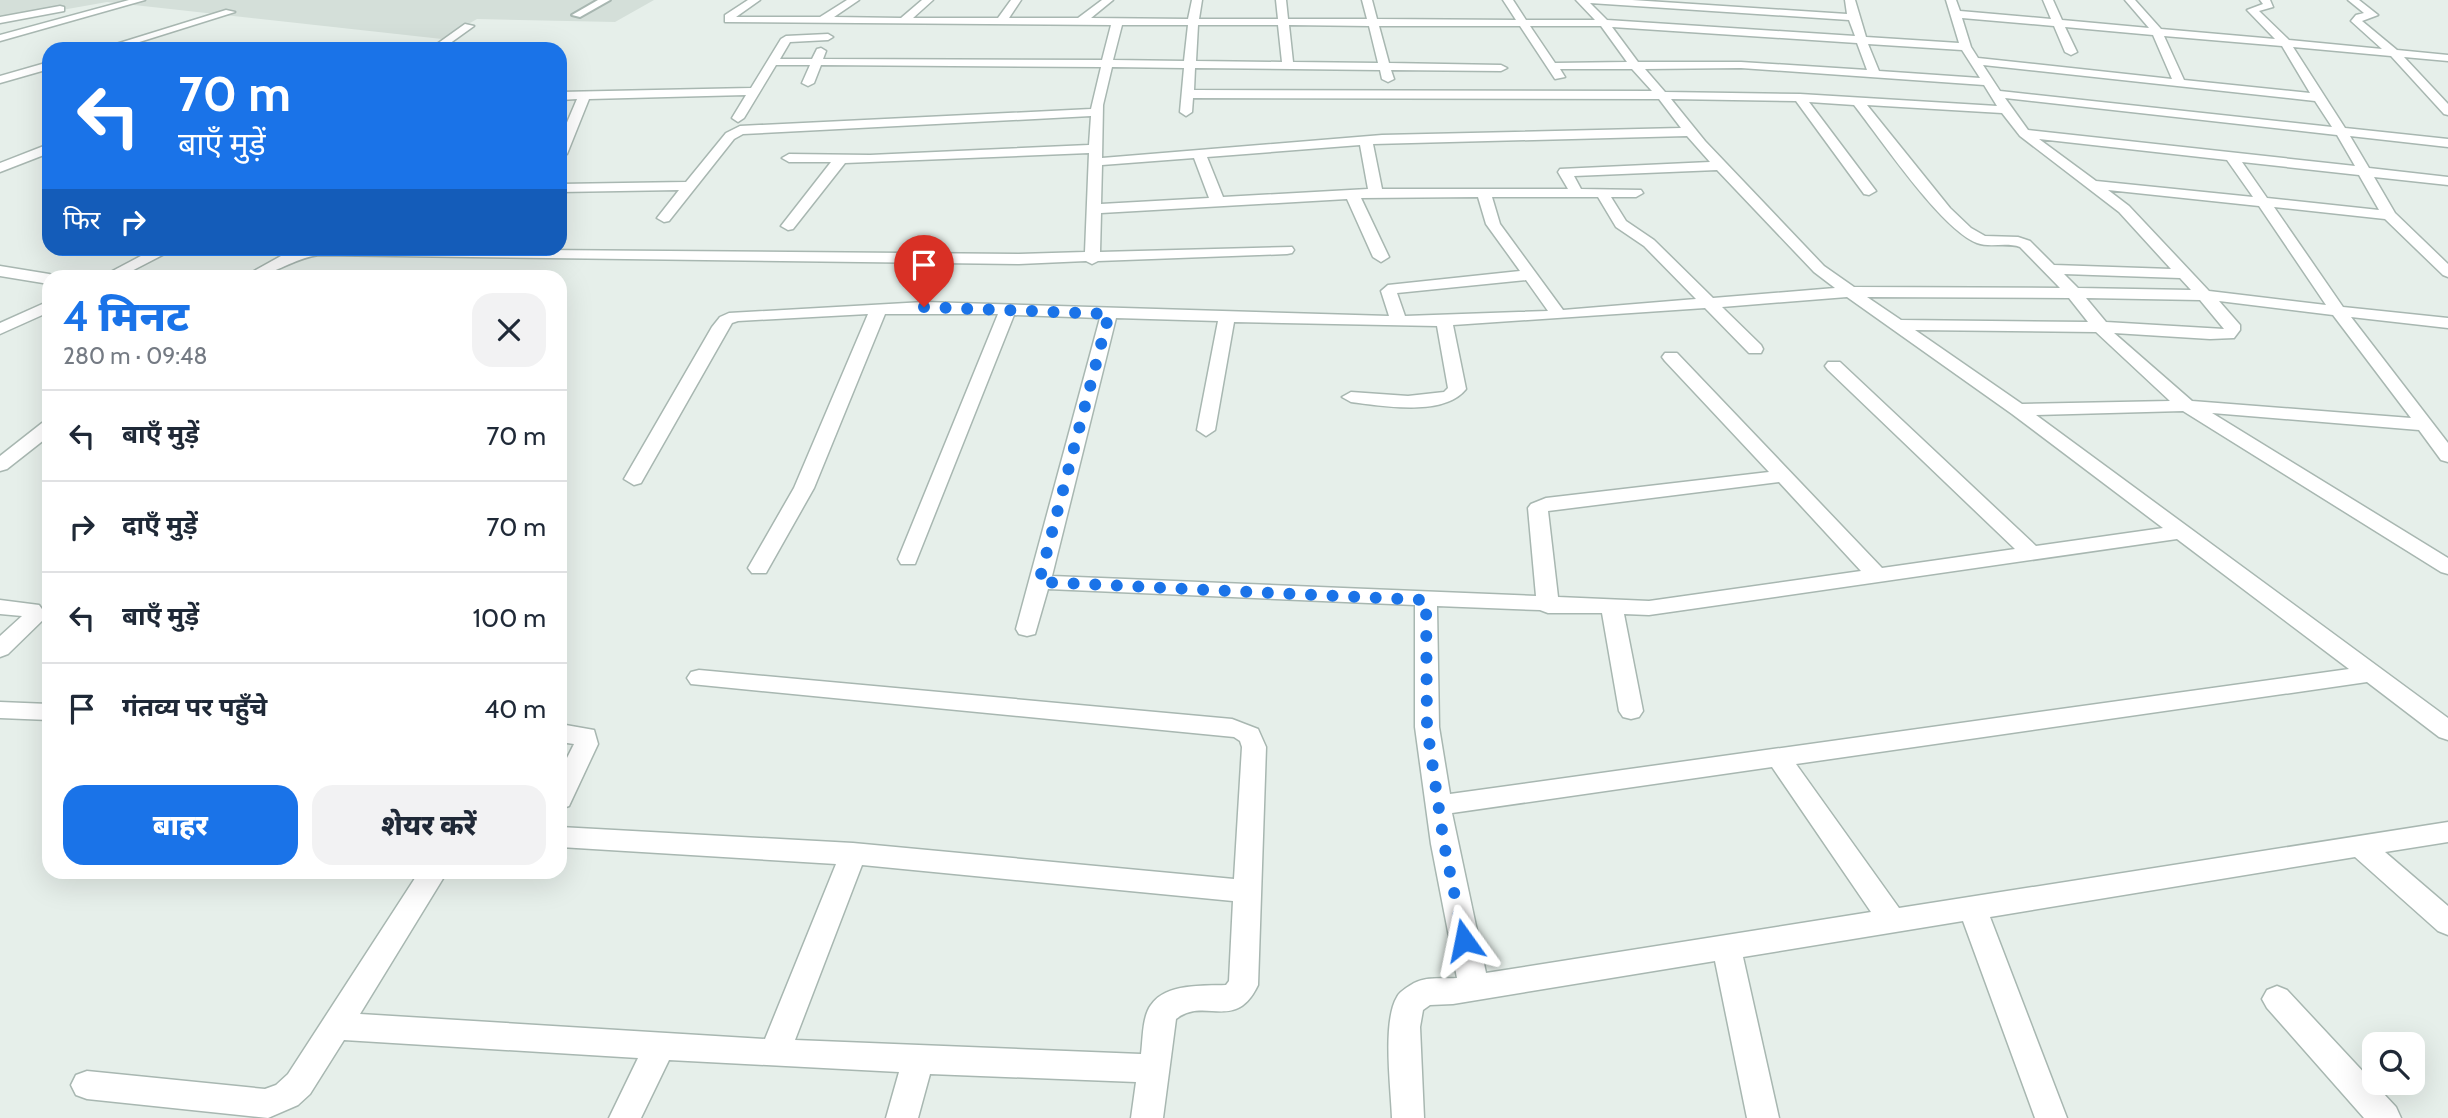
<!DOCTYPE html>
<html lang="hi">
<head>
<meta charset="utf-8">
<style>
	:root { --surface:#fff; --page:#f2f2f3; --text:#1f2937; --muted:#747a83; --line:#e0e1e3; --accent:#1a73e8 }
	body { margin:0; font-family:Cabin,"Noto Sans Devanagari",sans-serif; background:var(--page); color:var(--text); height:100vh; display:flex; flex-direction:column; font-size:26px; white-space:nowrap }
	* { box-sizing:border-box; margin:0 }
	p { font-size:23px; color:var(--muted) }
	.icon { flex:none; width:38px; height:38px; fill:none; stroke:currentColor; stroke-width:2; stroke-linecap:round; stroke-linejoin:round }
	.map { position:relative; flex:1; overflow:hidden }
	.details { position:absolute; left:42px; top:270px; width:525px; height:609px; display:flex; flex-direction:column; background:var(--surface); border-radius:21px; box-shadow:0 7px 28px #0002 }
	.details>* { flex:none }
	.top-card { position:absolute; left:42px; top:42px; width:525px; height:214px; border-radius:21px; box-shadow:0 7px 28px #0002; background:#1a73e8; color:#fff; overflow:hidden }
	.tools { position:absolute; left:2362px; top:1032px; display:grid; gap:14px }
	.tools a { display:grid; place-items:center; width:63px; height:63px; border-radius:14px; background:var(--surface); box-shadow:0 7px 28px #0002; font-size:35px }
	.pin { position:absolute; display:grid; place-items:center; width:60px; height:60px; color:#fff; margin:-72px -30px; border-radius:50% 50% 50% 0; rotate:-45deg; box-shadow:0 0 7px #0007 }
	.pin .icon { rotate:45deg }
	.me { position:absolute; width:77px; margin:-38px; rotate:348deg; stroke-linejoin:round; filter:drop-shadow(0 0 5px #0008) }
	.turn { display:flex; align-items:center; gap:24px; height:147px; padding:0 21px; font-size:32px }
	.turn .icon { width:91px; height:91px; stroke-width:2.5 }
	.turn b { display:block; font-size:49px; line-height:60px }
	.then { display:flex; align-items:center; height:66px; padding:0 21px; background:#0003; gap:14px; font-size:26px }
	.round { display:grid; place-items:center; flex:none; width:74px; height:74px; border-radius:21px; background:var(--page) }
	.head { display:flex; align-items:center; justify-content:space-between; height:119px; padding:0 21px }
	h1 { font-size:42px; font-weight:800; line-height:52px; color:var(--accent) }
	.button { display:flex; gap:14px; margin-top:auto; padding:14px 21px }
	.button a { flex:1; height:80px; border-radius:21px; background:var(--accent); color:#fff; font-size:28px; font-weight:800; line-height:80px; text-align:center }
	.button a+a { background:var(--page); color:var(--text) }
	ul { padding:0; list-style:none }
	li { display:flex; align-items:center; gap:21px; height:91px; padding:0 21px; border-top:2px solid var(--line) }
	li div { flex:1 }
	li b { display:block; font-size:26px }
	li em { font-style:normal }
	.map>svg:first-child { display:block }
	.built { fill:#d4dfd9 }
	.lines { fill:none; stroke-linecap:round; stroke-linejoin:round }
	.lane-casing { stroke:#a8b7b1; stroke-width:4 }
	.street-casing { stroke:#a8b7b1; stroke-width:3 }
	.lane { fill:#fff; fill-rule:evenodd }
	.street { fill:#fff; fill-rule:evenodd }
	.route { stroke:#1a73e8; stroke-width:12; stroke-dasharray:0 21.6 }
</style>
</head>
<body>
<div class="map">
<svg width="2448" height="1118" viewBox="0 0 2448 1118">
	<rect width="100%" height="100%" fill="#e6efea"/>
	<!-- built -->
	<path class="built" d="M0 0H654L615 22 477 19 442 39 107 2 0 21Z"/>
	<g class="lines">
		<!-- lane casing -->
		<g class="lane-casing">
			<path id="lane" d="M598 0H610L580 17 572 15Z"/>
		</g>
		<!-- street casing -->
		<g class="street-casing">
			<path id="street" d="M129 0H145L0 41V35Z
				M748 0H760L736 17H820L847 0H859L834 17 901 18 922 0H933L913 18H998L1011 0H1021L1009 18H1078L1102 0H1113L1091 18 1188 19 1192 0H1202L1199 19H1278L1276 0H1286L1288 19H1367L1362 0H1372L1377 19 1516 20 1503 0H1513L1526 20H1595L1576 0H1632L1847 14 1845 0H1855L1866 37 1959 43 1946 0H1956L1960 11 2051 19 2043 0H2053L2062 20 2149 28 2125 0H2135L2161 29 2275 39 2247 10 2263 4 2260 0H2270L2273 7 2259 11 2289 40 2382 49 2351 21 2356 15 2364 13 2348 0H2359L2378 15 2362 21 2397 50 2448 55V61L2404 57 2448 104V115L2444 114 2391 56 2293 47 2345 128 2448 139V147L2350 136 2369 168 2448 177V185L2374 177 2395 213 2448 264V277L2443 275 2385 219 2274 207 2343 307 2448 318V328L2351 317 2448 443V462L2441 460 2419 430 2212 413 2448 558V574L2441 572 2183 411 2036 415 2448 718V740L2439 737 2367 682 1796 764 1899 908 2448 822V842L2385 852 2448 906V935L2438 931 2355 857 1990 917 2067 1118H2035L1963 921 1743 957 1779 1118H1747L1715 961 1453 1004 1430 1005 1423 1010 1420 1027 1424 1118H1392C1391 1088 1382 1022 1397 997 1400 991 1408 987 1414 983 1427 976 1443 979 1457 978L1431 844 1415 727V605L1048 589 1035 634 1027 636 1019 634 1016 629 1100 318 1014 315 915 564H901L898 559 998 314H885L814 488 766 573H752L748 568 794 488 868 314 738 321 732 323 641 483 634 485 624 479 712 327 720 317 729 313 924 302 1389 316 1381 291 1388 285 1520 271 1486 224 1478 197 1361 198 1389 257 1381 262 1373 257 1347 199 1101 213 1100 252 1292 247 1294 250 1292 253 1287 254 1098 261 1092 264 1086 261 1019 264 319 255C289 259 273 278 245 276L290 251 303 248 1019 254 1085 252 1089 153 845 163 793 229 788 230 781 226 831 162H789L782 158 789 154 870 155 1089 145 1091 116 743 134 734 139 669 221 664 222 657 218 679 190 560 192V184L686 182 726 133 740 126 1091 109 1101 67 821 65 814 83 808 86 802 83 810 65H776L744 118 738 122 732 118 746 95 589 99 567 154 560 158V139L577 99 560 100V92L751 88 781 39 786 36 828 34 833 37 828 40 790 42 780 59H812L817 49 821 48 826 51 823 59 1102 60 1111 25 725 22V15ZM1590 3 1849 20 1855 36 1607 20ZM1962 18 2054 26 2065 52 2071 55 2077 52 2065 27 2153 35 2172 79 1978 58 1971 47ZM1122 25H1188L1184 61 1113 60ZM1198 25H1278L1282 62 1196 61ZM1289 25 1369 26 1378 63 1293 62ZM1379 26H1520L1555 79 1565 77 1560 69H1632L1652 91 1194 90 1195 68 1380 70 1382 79 1388 82 1394 79 1391 70 1501 71 1507 68 1501 65 1389 63ZM1530 26H1601L1627 62 1555 63ZM1612 27 1857 43 1867 70 1741 62H1638ZM2164 36 2282 46 2310 93 2184 80ZM1868 44 1962 50 1980 78 1879 71ZM1983 65 2315 101 2332 127 2000 91ZM1112 67 1184 68 1180 112 1186 116 1192 112 1193 98 1659 99 1681 128 1382 135 1102 158 1103 105ZM1741 68 1984 85 1997 106 1800 94 1665 92 1645 69ZM2005 98 2337 135 2355 166 2028 130ZM1671 99 1796 101 1864 194 1869 195 1876 191 1809 102 1854 105C1880 138 1941 229 1977 243 1990 248 2006 242 2020 247L2060 288 1854 287 1824 266 1705 141ZM1867 105 2002 113 2020 136 2119 212 2171 269 2054 265 2030 241 2018 237 1985 236 1971 228 1950 208ZM1687 136 1710 162 1560 169 1558 172 1568 189H1382L1373 144ZM2039 139 2227 160 2253 197 2096 181ZM1360 145 1368 189 1223 197 1207 157ZM1194 158 1209 198 1101 204 1102 165ZM2242 162 2359 175 2379 210 2267 198ZM1717 170 1814 272 1835 288 1713 298 1654 240 1626 221 1611 197H1636L1643 193 1641 190 1581 189 1574 176ZM2108 190 2259 206 2326 305 2209 291 2129 206ZM1492 197H1598L1616 227 1644 246 1696 299 1563 310 1500 224ZM2064 274 2180 278 2191 290 2078 288ZM1526 280 1548 311 1405 316 1397 293ZM1847 297 2012 414 2163 528 2036 546 1840 362H1828L1825 366 1828 370 2015 549 1882 568 1677 353H1665L1662 357 1665 361 1769 472 1546 498 1531 504 1528 508 1536 596 1052 576 1116 318 1218 321 1197 430 1206 436 1215 430 1234 322 1437 326 1448 388 1444 392 1408 396 1351 392 1342 397 1351 402C1382 406 1444 417 1466 389L1453 325 1705 308 1749 353H1761L1763 349 1761 345 1722 307ZM1867 297 2069 298 2088 322 1901 320ZM2086 298 2200 300 2224 329 2106 322ZM2219 301 2333 315 2411 418 2192 401 2114 333 2210 339 2234 338 2240 330V325ZM1915 330 2096 332 2170 401 2022 404ZM1779 482 1861 571 1649 601 1558 597 1548 511ZM2177 539 2349 669 1450 794 1439 727 1437 606 1540 610 1548 613H1602L1619 711 1623 717 1631 719 1639 717 1643 711 1624 614 1649 615ZM1772 767 1871 912 1486 973 1452 813Z
				M60 6 64 7V11L0 23V17Z
				M226 10 235 12 117 49H100Z
				M465 24 474 26 442 49H430Z
				M49 62V69L0 83V76Z
				M49 144V153L0 172V163Z
				M156 248H176L122 276H103Z
				M0 266 49 274 55 276H49V284L0 276Z
				M49 301V312L0 334V323Z
				M49 421V436L7 469 0 471V456L42 423Z
				M0 600 39 605 47 616 8 654 0 657V636L22 616 0 614Z
				M699 670 1232 719 1258 729 1266 747 1258 985C1235 1033 1205 996 1176 1019L1163 1118H1131L1136 1082 930 1074 918 1118H886L899 1072 669 1060 641 1118H609L638 1058 344 1040 310 1094 298 1105 268 1118 87 1099 76 1095 71 1085 76 1075 87 1071 265 1089 276 1085 288 1074 419 872H447L360 1014 765 1039 836 864 560 847V827L853 843 1234 879 1242 747 1240 741 1234 737 691 684 687 678 691 672ZM862 865 1233 901 1229 981 1226 985C1203 986 1166 983 1151 1005 1142 1017 1143 1040 1141 1054L795 1040Z
				M0 702 49 704V720L0 718Z
				M560 724 594 730 598 744 569 806 560 809V772L574 744 560 742Z
				M2277 986 2287 990 2396 1107 2401 1118H2364L2267 1008 2262 999 2267 990Z"/>
		</g>
		<!-- lane -->
		<use href="#lane" class="lane"/>
		<!-- street -->
		<use href="#street" class="street"/>
	</g>
	<g class="lines">
		<!-- route -->
		<path class="route" d="M924 307 1109 314 1039 582 1426 600 1427 727 1444 844 1464 940"/>
	</g>
</svg>
<div class="tools">
<a><svg class="icon" aria-label="search" viewBox="0 0 24 24"><circle cx="10" cy="10" r="6"/><path d="M15 15l6 6"/></svg></a>
</div>
<div class="pin" style="left:924px;top:307px;background:#d93025"><svg class="icon" aria-label="arrive" viewBox="0 0 24 24"><path d="M6 21V4h12l-3 4 3 4H6"/></svg></div>
<svg class="me" style="left:1464px;top:940px" viewBox="-20 -20 40 40"><path d="M0-17L14 15 0 8-14 15z" fill="#1a73e8" stroke="#fff" stroke-width="4"/></svg>
<div class="top-card">
<div class="turn"><svg class="icon" aria-label="left" viewBox="0 0 24 24"><path d="M17 20v-9H6M10 6l-5 5 5 5"/></svg><div><b>70 m</b>बाएँ मुड़ें</div></div>
<div class="then">फिर<svg class="icon" aria-label="right" viewBox="0 0 24 24"><path d="M7 20v-9h11M14 6l5 5-5 5"/></svg></div>
</div>
<section class="details">
<div class="head"><div><h1>4 मिनट</h1><p>280 m · 09:48</p></div><a class="round"><svg class="icon" aria-label="close" viewBox="0 0 24 24"><path d="M6 6l12 12M18 6L6 18"/></svg></a></div>
<ul>
<li><svg class="icon" aria-label="left" viewBox="0 0 24 24"><path d="M17 20v-9H6M10 6l-5 5 5 5"/></svg><div><b>बाएँ मुड़ें</b></div><em>70 m</em></li>
<li><svg class="icon" aria-label="right" viewBox="0 0 24 24"><path d="M7 20v-9h11M14 6l5 5-5 5"/></svg><div><b>दाएँ मुड़ें</b></div><em>70 m</em></li>
<li><svg class="icon" aria-label="left" viewBox="0 0 24 24"><path d="M17 20v-9H6M10 6l-5 5 5 5"/></svg><div><b>बाएँ मुड़ें</b></div><em>100 m</em></li>
<li><svg class="icon" aria-label="arrive" viewBox="0 0 24 24"><path d="M6 21V4h12l-3 4 3 4H6"/></svg><div><b>गंतव्य पर पहुँचे</b></div><em>40 m</em></li>
</ul>
<div class="button"><a>बाहर</a><a>शेयर करें</a></div>
</section>
</div>
</body>
</html>
